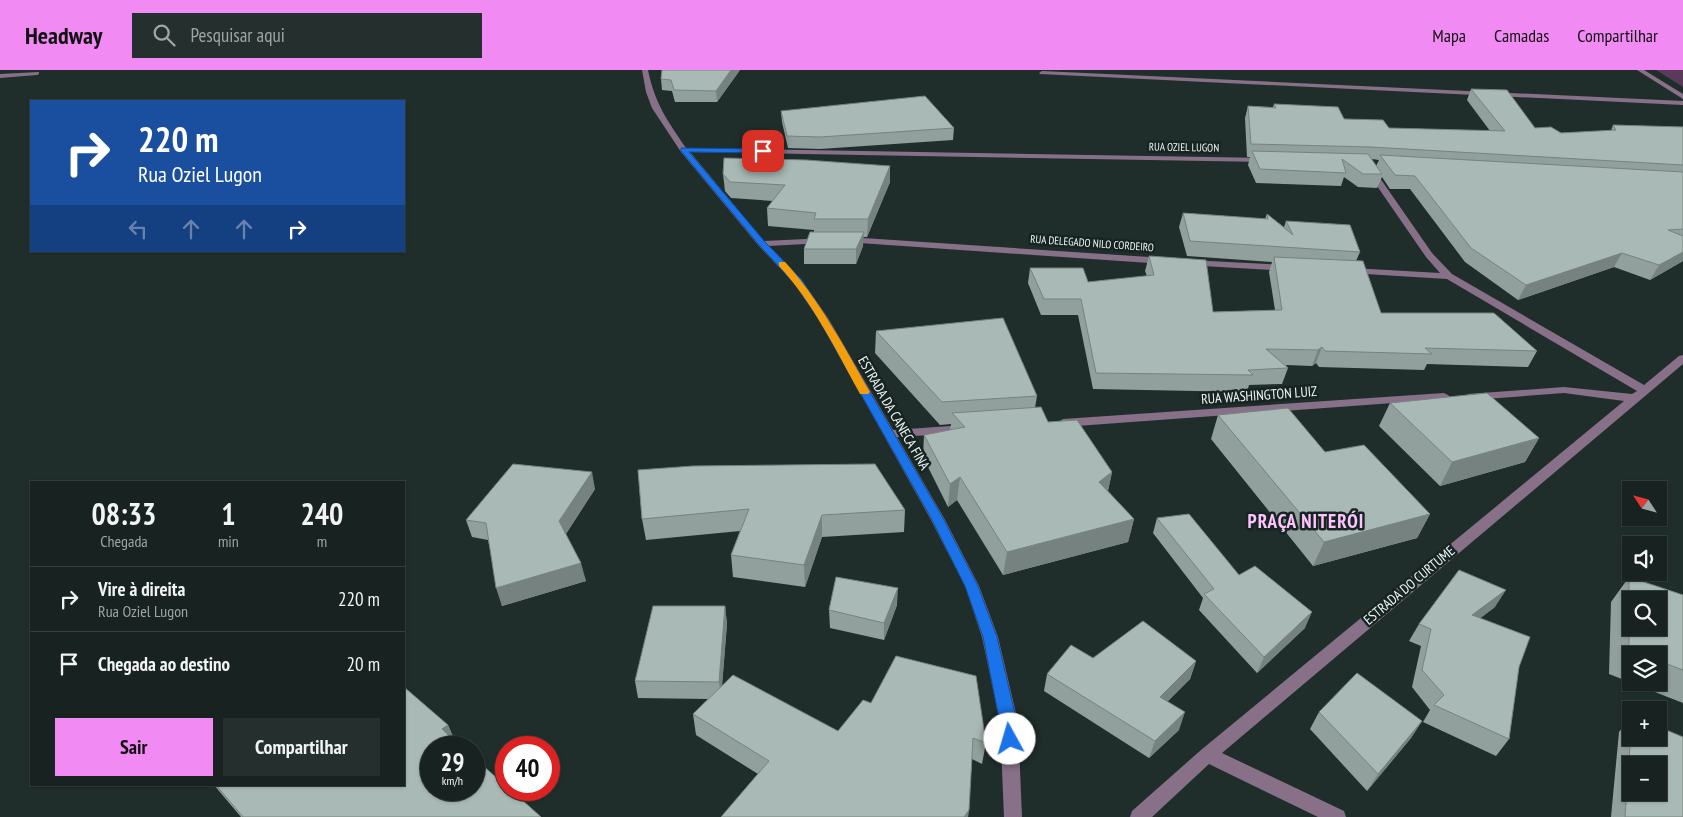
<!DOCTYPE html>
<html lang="pt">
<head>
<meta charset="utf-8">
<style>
	:root { --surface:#182220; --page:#252f2d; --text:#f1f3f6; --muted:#9fa4a5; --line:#363f3e; --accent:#f28af3 }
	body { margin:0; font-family:"PT Sans Narrow",sans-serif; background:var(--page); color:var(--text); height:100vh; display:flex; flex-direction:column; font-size:19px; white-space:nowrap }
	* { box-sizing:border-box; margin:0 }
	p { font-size:16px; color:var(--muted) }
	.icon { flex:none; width:28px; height:28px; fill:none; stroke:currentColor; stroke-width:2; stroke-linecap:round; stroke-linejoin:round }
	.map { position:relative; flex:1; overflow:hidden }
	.sheet { position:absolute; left:30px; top:411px; width:375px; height:305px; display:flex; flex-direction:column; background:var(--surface); border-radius:0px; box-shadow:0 1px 4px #0004,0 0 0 1px var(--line) }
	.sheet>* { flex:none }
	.top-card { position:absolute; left:30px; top:30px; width:375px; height:152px; border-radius:0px; box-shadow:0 1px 4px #0004,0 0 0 1px var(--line); background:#1a4fa0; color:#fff; overflow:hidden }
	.needle { width:32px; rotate:306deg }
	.fabs { position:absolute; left:1622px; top:411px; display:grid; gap:10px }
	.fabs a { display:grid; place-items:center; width:45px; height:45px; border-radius:0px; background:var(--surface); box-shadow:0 1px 4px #0004,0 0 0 1px var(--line); font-size:25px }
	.speed { position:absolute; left:420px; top:666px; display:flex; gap:10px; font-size:25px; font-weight:700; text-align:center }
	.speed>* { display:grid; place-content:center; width:65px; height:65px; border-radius:50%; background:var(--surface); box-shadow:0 1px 4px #0004,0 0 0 1px var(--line); line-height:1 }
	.speed small { font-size:12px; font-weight:400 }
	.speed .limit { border:8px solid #d22; background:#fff; color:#111 }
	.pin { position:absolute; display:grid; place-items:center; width:42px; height:42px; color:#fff; margin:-21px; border-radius:10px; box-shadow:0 2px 8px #0006 }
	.me { position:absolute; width:55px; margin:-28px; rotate:354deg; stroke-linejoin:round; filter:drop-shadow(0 0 4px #0008) }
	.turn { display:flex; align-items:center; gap:18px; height:105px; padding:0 25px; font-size:22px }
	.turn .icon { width:65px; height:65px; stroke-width:2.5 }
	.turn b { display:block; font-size:35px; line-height:42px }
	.lanes { display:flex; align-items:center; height:48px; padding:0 25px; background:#0003; justify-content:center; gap:25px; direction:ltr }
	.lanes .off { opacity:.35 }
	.eta { display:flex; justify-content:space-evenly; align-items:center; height:85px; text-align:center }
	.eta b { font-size:30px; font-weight:800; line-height:35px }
	.cta { display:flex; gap:10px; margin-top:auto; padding:10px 25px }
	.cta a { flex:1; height:58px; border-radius:0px; background:var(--accent); color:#111; font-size:20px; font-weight:800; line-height:58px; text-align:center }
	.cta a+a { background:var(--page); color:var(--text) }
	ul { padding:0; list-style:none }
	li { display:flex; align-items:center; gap:15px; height:65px; padding:0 25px; border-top:1px solid var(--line) }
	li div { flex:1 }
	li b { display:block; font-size:19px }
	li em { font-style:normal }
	header { display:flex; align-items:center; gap:30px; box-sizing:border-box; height:70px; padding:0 25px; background:var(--accent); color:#111 }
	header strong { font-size:24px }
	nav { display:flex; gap:28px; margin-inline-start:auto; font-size:18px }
	.search { width:350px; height:45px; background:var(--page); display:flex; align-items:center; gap:12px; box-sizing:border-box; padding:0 18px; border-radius:0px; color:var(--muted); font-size:19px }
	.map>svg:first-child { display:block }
	.green { fill:#593a59 }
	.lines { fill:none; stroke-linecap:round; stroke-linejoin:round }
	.minor { fill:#887188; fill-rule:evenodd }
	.wall { fill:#91a09d; fill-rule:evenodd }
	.shaded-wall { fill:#76827f }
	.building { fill:#a9bab6; stroke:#76827f; fill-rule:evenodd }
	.route { fill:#1a73e8; stroke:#114b97 }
	.slow { fill:#f59e0b }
	.labels { text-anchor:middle; stroke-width:5; stroke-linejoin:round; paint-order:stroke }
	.far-street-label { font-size:11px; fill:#edf6f4; stroke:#172421 }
	.street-label { font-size:14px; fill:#edf6f4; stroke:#172421 }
	.district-label { font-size:19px; font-weight:bold; letter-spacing:1px; fill:#fec4fe; stroke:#172421 }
</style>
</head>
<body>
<header>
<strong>Headway</strong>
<div class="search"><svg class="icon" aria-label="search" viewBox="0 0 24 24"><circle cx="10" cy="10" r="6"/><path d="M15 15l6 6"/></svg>Pesquisar aqui</div>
<nav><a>Mapa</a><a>Camadas</a><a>Compartilhar</a></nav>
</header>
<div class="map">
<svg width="1683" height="747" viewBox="0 0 1683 747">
	<rect width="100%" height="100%" fill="#202e2b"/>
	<!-- green -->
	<path class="green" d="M1656 0H1683V17Z"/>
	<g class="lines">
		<!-- minor -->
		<path class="minor" d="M642 0H648C655 34 667 50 686 78L1266 88 1270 90 1266 92 690 82 764 171 826 168V172L823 173 769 176 801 209 828 248 893 360 965 355 971 359 965 363 897 367 944 448 979 516 998 567 1018 652 1022 747H1004L1000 652 982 567 965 516 930 448 818 248 794 213 759 176 681 82 652 38 646 22Z
			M1637 0H1644L1683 24V29Z
			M1042 1 1683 31V35L1040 4 1039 3Z
			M39 2V4L37 5 0 8V4Z
			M1367 98H1373L1432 183 1452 204 1644 315 1679 286 1683 285V294L1222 683 1344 741 1346 747H1318L1209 694 1152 747H1130L1132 741 1201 680 1624 331 1564 323 1472 330 1466 326 1468 324 1564 317 1632 324 1637 321 1447 209 1349 203 1347 201 1352 198 1440 203 1426 187 1366 100Z
			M848 167 1164 188 1169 191 1164 194 845 172V168Z
			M1189 190 1287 195 1292 198 1287 201 1186 195V191Z
			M1444 323 1448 325 1450 327 1448 329 1063 357 1057 353 1063 349Z"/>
	</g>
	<!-- wall -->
	<path class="wall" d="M662 0H740L717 32H675L672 21 662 20 661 9Z
		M1471 19 1535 58 1561 63 1611 61 1613 55 1683 57V191L1650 210 1614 197 1518 230 1465 192 1410 119H1390L1382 107 1377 118 1358 117 1344 107 1341 116 1256 113 1248 95 1250 87H1247L1245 48 1248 36 1273 37 1274 34 1389 58 1490 61 1467 30ZM1372 89 1379 90 1376 96Z
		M781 41 954 58 953 70 820 79 788 78 782 52Z
		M723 104 890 112 867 167H863V176L856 194H804V179L814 162V160L768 156 767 138 773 131 731 128 725 121Z
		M1183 143 1265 149 1267 144 1284 157 1286 151 1360 182 1356 191 1381 243 1537 281 1528 297 1427 294 1424 300 1319 297 1316 293 1312 296 1286 295 1288 298 1282 314 1249 315 1247 322 1093 319 1078 245H1041L1028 213 1030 198 1088 212 1147 206 1145 201 1149 186 1213 242 1275 240 1269 202 1272 192 1187 186 1179 157Z
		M876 261 1037 326 1035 338 1048 352 1112 402 1108 421 1134 449 1128 472 1003 505 957 430 948 437 923 387 924 365 950 360 951 354 940 355 875 283Z
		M1390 333 1539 368 1525 392 1440 416 1379 356Z
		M1218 345 1325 382 1430 444 1417 468 1313 496 1211 369Z
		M638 400 905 440 904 462 822 467 805 517 733 507 731 485 740 461 646 470 642 449Z
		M595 419 566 464 586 511 502 536 488 470 472 467 466 450Z
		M1157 448 1305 558 1257 603 1199 540 1203 528 1153 463Z
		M1629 507 1683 525V633L1609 604 1611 532ZM1631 585H1659V612H1631Z
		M897 535 884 570 830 558 829 540Z
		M725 536 727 554 722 615 838 661 871 633 896 586 986 673 982 694 972 689 968 747H721L758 704 696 665 693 644 708 629 638 628 635 611Z
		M1495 537 1480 548 1519 597 1509 669 1496 686 1423 652 1430 640 1412 617 1421 576 1409 571 1419 554Z
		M1196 591 1190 609 1167 632 1179 660 1149 688 1044 621 1047 604Z
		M1319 642 1422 651 1411 668 1367 721 1310 659Z
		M1631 648V668L1683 747H1611L1619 662Z
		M448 655 455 671 541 747H241L214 715H404Z"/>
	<!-- shaded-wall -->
	<path class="shaded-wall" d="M731 0H740L717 32 716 21Z
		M890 96V112L867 167 868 149Z
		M864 162 863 176 856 194V179Z
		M1683 182V191L1650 210 1659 195Z
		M1622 183 1614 197 1518 230 1526 215Z
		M1322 277 1316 293 1312 296 1318 280Z
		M1539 368 1525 392 1440 416 1452 392Z
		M592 402 595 419 563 468 559 451Z
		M1112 402 1107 425 1099 412Z
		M960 407 957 430 948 437 950 414Z
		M1430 444 1417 468 1313 496 1324 472Z
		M822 445V467L805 517 804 495Z
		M1134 449 1128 472 1003 505 1007 482Z
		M581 493 586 511 502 536 496 518Z
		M898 518 897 535 884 570V553Z
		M1506 520 1495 537 1461 563 1472 545Z
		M725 536 727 554 721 629 719 612Z
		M1312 542 1305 558 1257 603 1264 587Z
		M1196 591 1190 609 1154 645 1160 627Z
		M1185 642 1179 660 1149 688 1155 671Z
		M1422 651 1411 668 1367 721 1378 704Z
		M448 655 458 678 442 659Z
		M969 740 968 747H964Z"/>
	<!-- building -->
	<path class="building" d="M662 0H731L716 21 674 20 671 10 661 9Z
		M1471 19 1507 20 1535 58 1551 57 1561 63 1616 60 1613 55 1683 57V95L1371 77 1251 74 1248 36 1276 38 1274 34 1338 37 1344 49 1383 50 1389 58 1505 61Z
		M925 26 954 58 820 67 787 66 781 41Z
		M1252 81 1368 84 1382 104H1363L1342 89 1346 103 1260 99Z
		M1380 85 1683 102V159L1668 160 1683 166V182L1659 195 1622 183 1526 215 1471 178 1415 106 1395 105Z
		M724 88 806 90 890 96 868 149H814L816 143 767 138 785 115 730 112 723 104Z
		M1183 143 1268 149 1267 144 1293 165 1286 151 1350 155 1360 182 1190 171Z
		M810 162H864L856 179H804Z
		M1149 186 1206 190 1213 242 1282 240 1274 187 1363 191 1381 243H1494L1537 281 1425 278 1432 284 1325 281 1322 277 1318 280 1266 279 1288 298 1248 300 1253 305 1096 303 1081 229H1044L1030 198H1083L1088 212 1154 205Z
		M1003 248 1037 326 942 332 876 261Z
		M1487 323 1539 368 1452 392 1390 333Z
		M1041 337 1048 352 1077 350 1112 402 1099 412 1134 449 1007 482 960 407 950 414 924 365 965 357 952 343Z
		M1288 338 1325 382 1364 375 1430 444 1324 472 1218 345Z
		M513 394 592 402 559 451 581 493 496 518 486 453 466 450Z
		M875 394 905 440 822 445 804 495 731 485 749 439 642 449 638 400 693 396Z
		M1189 444 1239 505 1255 496 1312 542 1264 587 1204 524 1214 519 1157 448Z
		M1459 500 1506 520 1472 545 1530 567 1519 597 1509 669 1434 635 1444 625 1422 600 1431 559 1419 554Z
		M836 507 898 518 884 553 829 540Z
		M1629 507 1683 525V600L1659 591V585H1644L1629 579ZM1631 530H1659V558H1631Z
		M653 536H725L719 612 635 611Z
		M1143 551 1196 591 1160 627 1185 642 1155 671 1047 604 1071 575 1093 588Z
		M896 586 976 606 986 673 973 668 969 740 964 747H721L769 691 693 644 733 605 838 661 863 630 871 633Z
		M1357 603 1422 651 1378 704 1319 642Z
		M404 617 448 655 442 659 462 678H431V720H474V688L506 716V720H511L541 747H243L216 715H404Z
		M1659 657 1683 667V747H1625L1631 662V668H1659ZM1631 695H1659V722H1631Z"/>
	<!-- route -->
	<path class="route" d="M681 78 763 79 766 81 763 83 689 82 765 172 801 209 827 248 943 448 978 516 997 567 1017 652 1018 669 1016 674 1010 676 1004 674 983 567 965 516 931 448 818 248 794 213 760 176 681 81Z"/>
	<!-- slow -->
	<path class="slow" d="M779 192H785C820 230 844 277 870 322L868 324H860L859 322C835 278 813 233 779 196Z"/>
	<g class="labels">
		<!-- far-street labels -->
		<g class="far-street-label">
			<text transform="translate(1184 77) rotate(1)" y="4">RUA OZIEL LUGON</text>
			<text transform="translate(1092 173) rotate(4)" y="4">RUA DELEGADO NILO CORDEIRO</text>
		</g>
		<!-- street labels -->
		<g class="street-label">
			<text transform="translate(1259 325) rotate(-4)" y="5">RUA WASHINGTON LUIZ</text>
			<text transform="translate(894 343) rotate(60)" y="5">ESTRADA DA CANECA FINA</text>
			<text transform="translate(1409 515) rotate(-40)" y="5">ESTRADA DO CURTUME</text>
		</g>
		<!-- district labels -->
		<g class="district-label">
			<text x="1306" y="458">PRAÇA NITERÓI</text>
		</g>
	</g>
</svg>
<div class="fabs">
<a><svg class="needle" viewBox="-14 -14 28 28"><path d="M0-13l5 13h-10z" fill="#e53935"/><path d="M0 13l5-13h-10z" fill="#9fa4a5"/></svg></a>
<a><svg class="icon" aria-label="sound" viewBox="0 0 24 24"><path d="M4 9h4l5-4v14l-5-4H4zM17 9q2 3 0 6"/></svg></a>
<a><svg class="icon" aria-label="search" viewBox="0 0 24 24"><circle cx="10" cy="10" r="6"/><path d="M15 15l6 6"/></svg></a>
<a><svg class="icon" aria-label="layers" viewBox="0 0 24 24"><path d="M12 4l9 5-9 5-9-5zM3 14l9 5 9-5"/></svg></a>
<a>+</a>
<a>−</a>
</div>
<div class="speed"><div>29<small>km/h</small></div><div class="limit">40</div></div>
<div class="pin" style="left:763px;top:81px;background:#d93025"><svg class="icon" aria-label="arrive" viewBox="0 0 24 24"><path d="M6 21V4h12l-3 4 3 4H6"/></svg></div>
<svg class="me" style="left:1010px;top:669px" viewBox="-20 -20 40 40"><circle r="19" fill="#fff"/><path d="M0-13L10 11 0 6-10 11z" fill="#1a73e8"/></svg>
<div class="top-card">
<div class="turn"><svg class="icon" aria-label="right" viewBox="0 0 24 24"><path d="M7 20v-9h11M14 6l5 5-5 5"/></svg><div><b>220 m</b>Rua Oziel Lugon</div></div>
<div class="lanes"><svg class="icon off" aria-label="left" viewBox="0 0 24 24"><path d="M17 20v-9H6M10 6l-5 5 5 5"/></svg><svg class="icon off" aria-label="ahead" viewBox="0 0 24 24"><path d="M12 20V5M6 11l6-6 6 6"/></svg><svg class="icon off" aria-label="ahead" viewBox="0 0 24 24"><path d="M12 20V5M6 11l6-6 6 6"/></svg><svg class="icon" aria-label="right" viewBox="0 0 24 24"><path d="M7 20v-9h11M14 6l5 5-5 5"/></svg></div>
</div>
<section class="sheet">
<div class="eta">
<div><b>08:33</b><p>Chegada</p></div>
<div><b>1</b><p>min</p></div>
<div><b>240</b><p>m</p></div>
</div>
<ul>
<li><svg class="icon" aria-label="right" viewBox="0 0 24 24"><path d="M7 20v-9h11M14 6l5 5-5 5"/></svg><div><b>Vire à direita</b><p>Rua Oziel Lugon</p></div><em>220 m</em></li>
<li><svg class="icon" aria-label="arrive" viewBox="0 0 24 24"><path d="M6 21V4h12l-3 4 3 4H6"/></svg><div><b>Chegada ao destino</b></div><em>20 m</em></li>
</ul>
<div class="cta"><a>Sair</a><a>Compartilhar</a></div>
</section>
</div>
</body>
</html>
